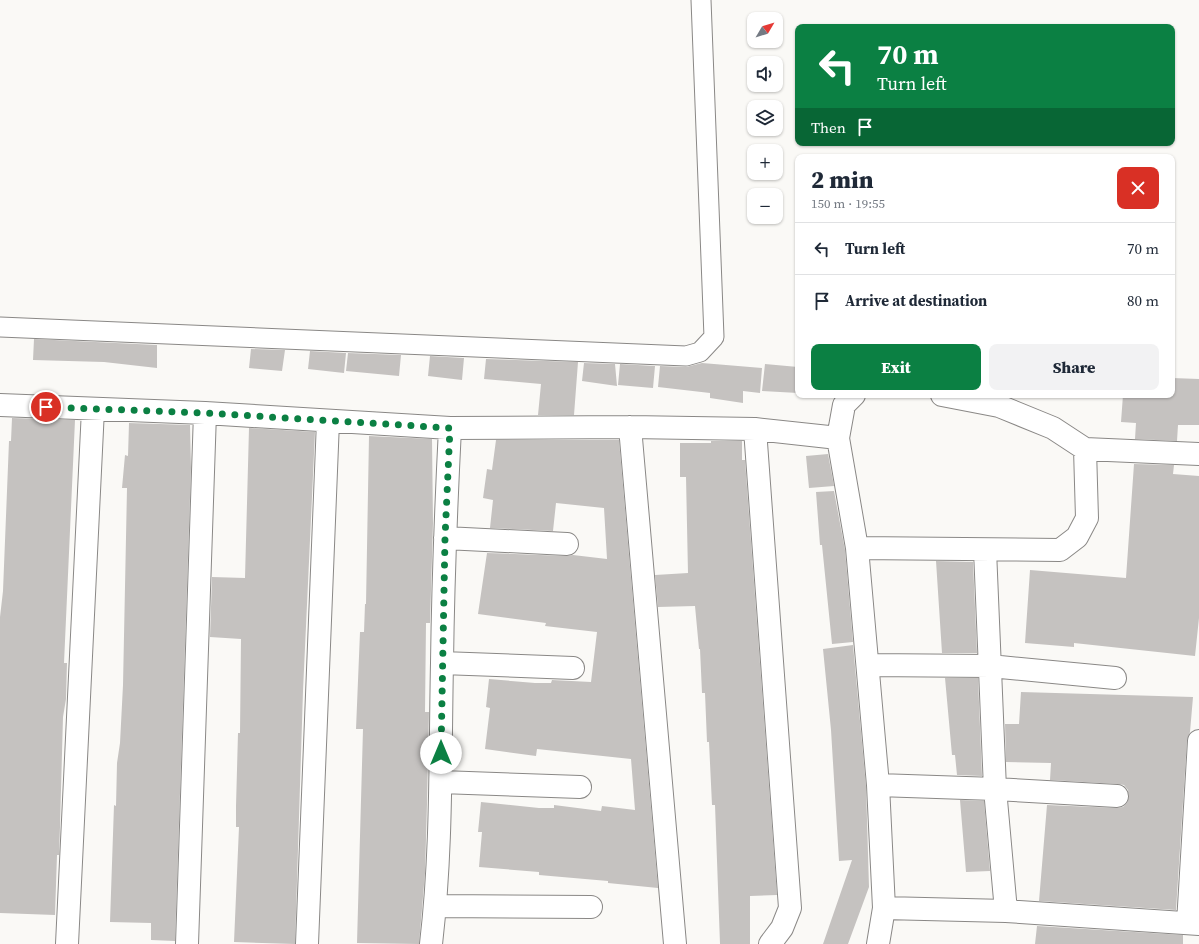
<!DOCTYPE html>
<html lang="en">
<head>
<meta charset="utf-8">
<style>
	:root { --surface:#fff; --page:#f2f2f3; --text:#1f2937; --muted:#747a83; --line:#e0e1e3; --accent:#0b8043 }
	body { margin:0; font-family:"Source Serif 4",serif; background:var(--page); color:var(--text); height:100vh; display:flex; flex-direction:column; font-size:15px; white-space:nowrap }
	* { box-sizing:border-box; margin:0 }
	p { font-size:13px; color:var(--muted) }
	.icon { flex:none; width:22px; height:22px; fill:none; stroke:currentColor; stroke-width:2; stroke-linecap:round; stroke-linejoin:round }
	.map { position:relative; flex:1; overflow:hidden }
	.side { position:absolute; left:795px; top:154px; width:380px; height:244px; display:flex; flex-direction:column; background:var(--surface); border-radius:8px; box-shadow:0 1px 3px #0004 }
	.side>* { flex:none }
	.hud { position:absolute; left:795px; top:24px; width:380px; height:122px; border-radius:8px; box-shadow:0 1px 3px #0004; background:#0b8043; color:#fff; overflow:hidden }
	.needle { width:26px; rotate:52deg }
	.controls { position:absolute; left:747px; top:12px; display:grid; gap:8px }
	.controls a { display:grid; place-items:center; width:36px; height:36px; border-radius:8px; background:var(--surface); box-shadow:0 1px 3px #0004; font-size:20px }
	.pin { position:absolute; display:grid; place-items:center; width:34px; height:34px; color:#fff; margin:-17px; border:2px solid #fff; border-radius:50%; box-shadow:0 1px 4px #0007 }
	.me { position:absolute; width:44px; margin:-22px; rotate:0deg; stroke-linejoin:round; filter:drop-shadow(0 0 3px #0008) }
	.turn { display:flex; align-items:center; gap:14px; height:84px; padding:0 16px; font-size:18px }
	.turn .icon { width:52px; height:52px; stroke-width:2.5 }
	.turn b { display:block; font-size:28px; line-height:34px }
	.then { display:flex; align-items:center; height:38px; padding:0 16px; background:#0003; gap:8px; font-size:15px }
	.round { display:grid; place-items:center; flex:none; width:42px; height:42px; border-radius:8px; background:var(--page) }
	.head { display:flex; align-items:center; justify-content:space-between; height:68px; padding:0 16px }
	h1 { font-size:24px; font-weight:800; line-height:30px }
	.cta { display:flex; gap:8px; margin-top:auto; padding:8px 16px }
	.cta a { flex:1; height:46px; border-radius:8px; background:var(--accent); color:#fff; font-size:16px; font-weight:800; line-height:46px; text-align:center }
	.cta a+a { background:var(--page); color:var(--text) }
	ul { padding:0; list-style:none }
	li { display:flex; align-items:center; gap:12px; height:52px; padding:0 16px; border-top:1px solid var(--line) }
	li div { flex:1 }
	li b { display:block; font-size:15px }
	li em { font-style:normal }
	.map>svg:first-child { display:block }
	.building { fill:#c5c2c0 }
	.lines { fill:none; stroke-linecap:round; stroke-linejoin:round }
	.service-casing { stroke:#8a8886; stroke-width:21 }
	.minor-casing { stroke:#8a8886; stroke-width:24 }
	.service { stroke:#fff; stroke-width:19 }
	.minor { stroke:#fff; stroke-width:22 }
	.route { stroke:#0b8043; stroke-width:7; stroke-dasharray:0 12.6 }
</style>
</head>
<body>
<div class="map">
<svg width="1199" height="944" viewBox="0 0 1199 944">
	<rect width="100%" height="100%" fill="#faf9f6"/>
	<!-- building -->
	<path class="building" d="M34 339 157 345V368L104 362 33 360Z
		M251 349 285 350 282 371 249 368Z
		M310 351 346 353 344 373 308 369Z
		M348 353 401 355 399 376 346 371Z
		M430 356 464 358 462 380 428 376Z
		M486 359 578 362 574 415H538L541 384 484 379Z
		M584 363 615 364 617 386 582 381Z
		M702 363 762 368 760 393 743 391V403L710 398V393L658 387 660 366 686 367Z
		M620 364 655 366 653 388 618 385Z
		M765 364 798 367V393L762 391Z
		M1172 378 1199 379V425H1178L1177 441 1135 439 1136 423 1121 422 1123 395H1172Z
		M12 418 75 420 64 663H67L66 699 63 717 60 827 59 855H57L55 915 0 913V617L3 591 9 441H11Z
		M129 423 190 425 191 468 175 941 151 940V923L110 922 114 805 116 806 117 763 120 743 123 685 127 488H122L125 455 128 456Z
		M249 428 315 432 303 691 295 944 234 942 239 827H236V806L238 733H240L241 639 210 637 212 577 245 578Z
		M369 436 432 439 433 523 430 623H426L425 712H429L427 804 425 873 419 944 357 943 363 729H356L360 632H364L365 604H366Z
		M496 440H619L658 888 608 883V881L539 875V872L479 867 482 832H478L481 802 539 808H554V805L601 811 602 806 635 810 631 759 537 749 536 756 485 749 490 708 486 707 489 679 535 683H551L552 680 591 682 597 632 545 626 546 623 478 614 487 553 566 556 573 555 607 559 604 508 556 503 553 531 490 528 493 500 483 498 487 469 492 470Z
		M711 441H742V460H745L777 895 750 896V944H720L715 805H712L709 742H707L705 693H702L700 649H699L695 606 658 607 655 575 688 573 686 477H680V443H711Z
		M828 454 834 486 809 488 806 456Z
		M1134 464 1174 465 1173 474 1199 476V618L1195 656 1074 643V647L1025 643 1030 570 1126 578Z
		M834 491 845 550 853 642 832 644 822 545H820L816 492Z
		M936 561 973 562 977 653H942Z
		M853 645 866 786 869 887 848 944H823L852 860 839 861 831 730 823 649Z
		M945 678H978L982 776 957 775 955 755H952Z
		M1021 692 1193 697 1190 732 1187 740 1176 910 1039 901 1047 805 1117 808 1123 807 1127 803 1129 796 1128 790 1124 785 1118 784 1050 780 1051 763 1006 762 1005 724H1019Z
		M960 800 984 801 990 871 966 872Z
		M1037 926 1183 935V944H1035Z"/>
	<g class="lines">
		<!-- service casing -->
		<g class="service-casing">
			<path id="service" d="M0 327 686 356 700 352 714 337 701 0"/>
		</g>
		<!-- minor casing -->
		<g class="minor-casing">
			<path id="minor" d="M854 395 844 405 838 438 857 548 878 785 884 908 878 944
				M942 395 999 406 1053 428 1085 449 1199 454
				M0 405 205 413 450 428 630 427 755 429 838 438
				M630 427 675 944
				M755 429 790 908 782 928 770 944
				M445 538 567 544
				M857 548 1060 550 1077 537 1087 518 1085 449
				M985 550 995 789 1006 911
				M442 663 573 668
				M868 665 990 666 1115 678
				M441 782 580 787
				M878 785 995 789 1117 796
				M435 906 591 907
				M884 908 1006 911 1199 924
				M1188 923 1199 741
				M67 944 93 409
				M187 944 205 413
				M307 944 328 421
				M431 944C442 851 440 757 442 663 443 585 446 507 450 428"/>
		</g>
		<!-- service -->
		<use href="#service" class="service"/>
		<!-- minor -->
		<use href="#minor" class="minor"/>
	</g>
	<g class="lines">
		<!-- route -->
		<path class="route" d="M46 407 205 413 450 428 445 538 441 753"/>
	</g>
</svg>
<div class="controls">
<a><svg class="needle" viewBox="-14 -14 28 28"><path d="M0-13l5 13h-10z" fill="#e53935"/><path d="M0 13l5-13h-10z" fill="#747a83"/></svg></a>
<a><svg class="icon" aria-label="sound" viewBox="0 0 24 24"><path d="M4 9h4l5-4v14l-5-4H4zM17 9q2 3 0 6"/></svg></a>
<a><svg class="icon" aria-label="layers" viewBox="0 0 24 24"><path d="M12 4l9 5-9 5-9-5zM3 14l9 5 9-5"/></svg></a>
<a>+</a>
<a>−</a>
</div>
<div class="pin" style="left:46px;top:407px;background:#d93025"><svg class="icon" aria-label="arrive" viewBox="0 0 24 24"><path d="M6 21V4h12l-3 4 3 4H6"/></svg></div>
<svg class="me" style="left:441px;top:753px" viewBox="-20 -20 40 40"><circle r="19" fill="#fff"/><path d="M0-13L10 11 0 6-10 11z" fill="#0b8043"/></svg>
<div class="hud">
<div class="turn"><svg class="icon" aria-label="left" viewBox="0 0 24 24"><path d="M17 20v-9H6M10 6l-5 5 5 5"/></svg><div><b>70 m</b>Turn left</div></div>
<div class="then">Then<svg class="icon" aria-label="arrive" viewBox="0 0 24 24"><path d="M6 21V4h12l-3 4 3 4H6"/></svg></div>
</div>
<section class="side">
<div class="head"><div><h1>2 min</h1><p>150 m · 19:55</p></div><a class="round" style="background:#d93025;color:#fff"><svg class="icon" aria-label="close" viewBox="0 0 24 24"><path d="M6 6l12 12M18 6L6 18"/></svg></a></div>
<ul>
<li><svg class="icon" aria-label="left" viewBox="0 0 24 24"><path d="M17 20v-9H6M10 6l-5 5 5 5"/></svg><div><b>Turn left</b></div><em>70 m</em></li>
<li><svg class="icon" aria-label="arrive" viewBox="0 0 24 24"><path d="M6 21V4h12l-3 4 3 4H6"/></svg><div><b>Arrive at destination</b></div><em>80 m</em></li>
</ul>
<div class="cta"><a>Exit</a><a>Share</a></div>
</section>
</div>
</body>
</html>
